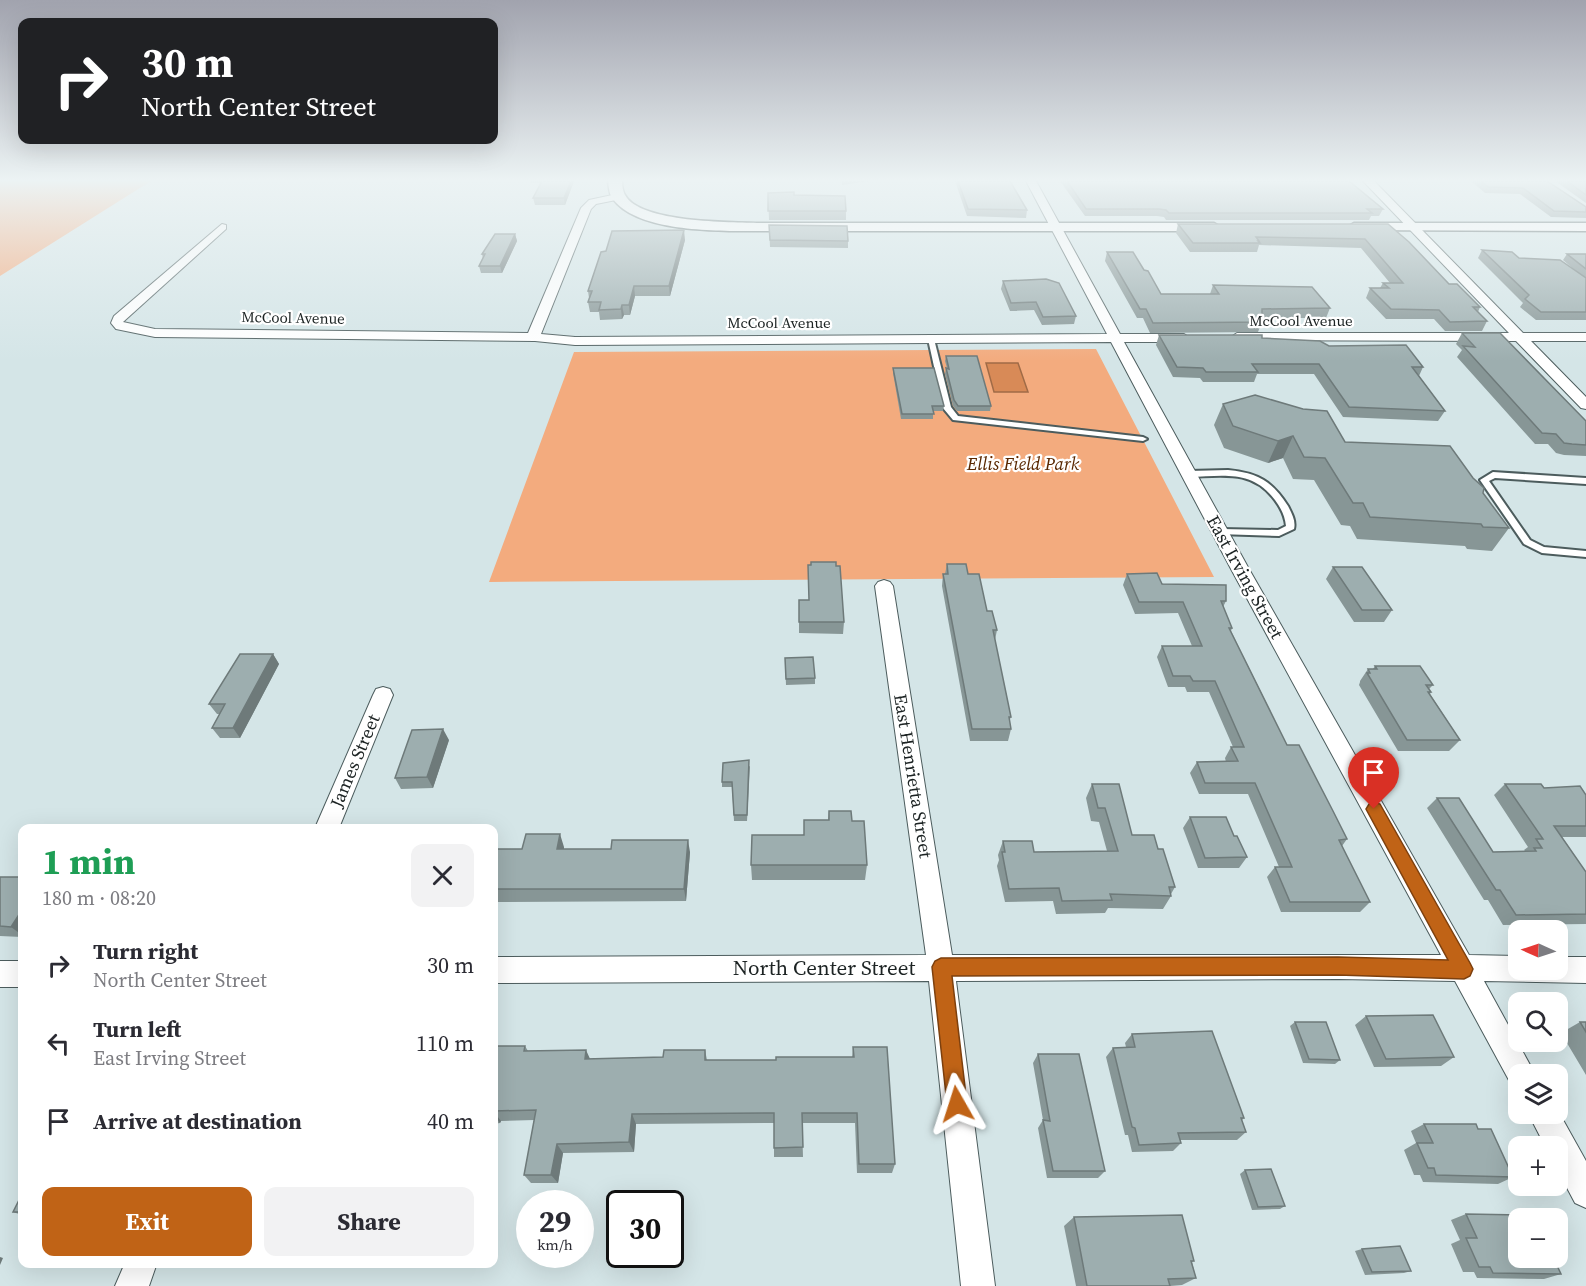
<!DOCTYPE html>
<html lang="en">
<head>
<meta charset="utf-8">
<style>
	:root { --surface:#fff; --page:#f2f2f3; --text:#2b2b33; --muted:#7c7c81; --accent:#c06316 }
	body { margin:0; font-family:"Source Serif 4",serif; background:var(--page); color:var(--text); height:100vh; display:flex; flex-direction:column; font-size:22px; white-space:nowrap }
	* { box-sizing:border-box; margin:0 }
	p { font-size:20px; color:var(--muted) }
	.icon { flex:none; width:33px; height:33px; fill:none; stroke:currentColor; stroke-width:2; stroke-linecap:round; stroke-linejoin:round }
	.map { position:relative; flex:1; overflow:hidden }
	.side { position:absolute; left:18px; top:824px; width:480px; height:444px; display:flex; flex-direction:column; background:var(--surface); border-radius:12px; box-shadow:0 6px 24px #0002 }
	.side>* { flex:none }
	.banner { position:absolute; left:18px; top:18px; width:480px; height:126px; border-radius:12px; box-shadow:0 6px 24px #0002; background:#202124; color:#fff; overflow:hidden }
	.needle { width:39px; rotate:273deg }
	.fabs { position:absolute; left:1508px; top:920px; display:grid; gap:12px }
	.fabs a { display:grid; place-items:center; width:60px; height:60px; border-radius:12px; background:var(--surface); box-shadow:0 6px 24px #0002; font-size:30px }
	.speed { position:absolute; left:516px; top:1190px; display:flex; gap:12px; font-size:30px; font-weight:700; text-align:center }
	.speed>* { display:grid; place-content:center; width:78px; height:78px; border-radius:50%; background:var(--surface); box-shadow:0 6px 24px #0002; line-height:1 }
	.speed small { font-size:15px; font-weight:400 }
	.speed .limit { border:3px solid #111; border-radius:9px; background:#fff; color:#111 }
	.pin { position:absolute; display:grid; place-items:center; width:51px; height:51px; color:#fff; margin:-62px -26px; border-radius:50% 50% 50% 0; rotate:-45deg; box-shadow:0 0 6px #0007 }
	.pin .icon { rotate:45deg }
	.me { position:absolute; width:66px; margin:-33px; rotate:354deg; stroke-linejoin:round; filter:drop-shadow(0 0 4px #0008) }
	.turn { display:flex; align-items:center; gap:21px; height:126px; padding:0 24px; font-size:27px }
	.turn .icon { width:78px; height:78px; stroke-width:2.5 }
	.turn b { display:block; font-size:42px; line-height:51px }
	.round { display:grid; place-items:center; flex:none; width:63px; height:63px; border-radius:12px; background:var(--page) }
	.head { display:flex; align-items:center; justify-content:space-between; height:102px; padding:0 24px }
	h1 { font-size:36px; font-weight:700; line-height:45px; color:#1e9e55 }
	.cta { display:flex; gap:12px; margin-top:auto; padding:12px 24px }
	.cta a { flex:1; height:69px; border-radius:12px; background:var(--accent); color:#fff; font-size:24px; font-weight:700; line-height:69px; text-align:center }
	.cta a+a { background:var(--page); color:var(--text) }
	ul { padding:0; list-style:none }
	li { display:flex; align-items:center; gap:18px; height:78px; padding:0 24px }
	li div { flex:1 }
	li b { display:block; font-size:22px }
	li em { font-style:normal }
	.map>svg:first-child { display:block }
	.green { fill:#f3ab7e }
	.water { fill:#d88a57; stroke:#a06b47; stroke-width:1.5 }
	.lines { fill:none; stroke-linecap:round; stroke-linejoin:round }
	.lane-casing { stroke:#4c5c5d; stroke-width:4 }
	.street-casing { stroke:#4c5c5d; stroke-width:2 }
	.secondary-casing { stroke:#4c5c5d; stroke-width:3 }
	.lane { fill:#fff; fill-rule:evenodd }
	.street { fill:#fff; fill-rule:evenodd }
	.secondary { fill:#fff; fill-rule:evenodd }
	.wall { fill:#879696 }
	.shaded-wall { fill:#6e7a7a }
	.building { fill:#9daeaf; stroke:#6e7a7a; stroke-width:1.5 }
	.route { fill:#c06316; stroke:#7d400e; stroke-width:1.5 }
	.labels { text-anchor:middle; stroke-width:4.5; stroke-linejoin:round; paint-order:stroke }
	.far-street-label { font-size:15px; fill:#1c2323; stroke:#fff }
	.park-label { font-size:18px; font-style:italic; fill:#592700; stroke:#fff }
	.street-label { font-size:18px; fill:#1c2323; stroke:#fff }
	.near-street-label { font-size:21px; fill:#1c2323; stroke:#fff }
</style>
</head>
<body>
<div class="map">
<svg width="1586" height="1286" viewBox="0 0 1586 1286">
	<rect width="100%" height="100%" fill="#d4e5e7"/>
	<!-- green -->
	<path class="green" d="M0 181H151L0 276Z
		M1096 349 1214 577 489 582 574 352Z"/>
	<!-- water -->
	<path class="water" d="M986 363H1018L1028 392H994Z"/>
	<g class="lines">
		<!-- lane casing -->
		<g class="lane-casing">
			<path id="lane" d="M931 337 934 339 951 407 958 416 1143 437 1147 439 1143 441 953 420 943 408 928 339Z
				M1228 470C1258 473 1272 481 1288 506 1292 514 1296 521 1294 529L1279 536 1218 534 1216 532 1221 529 1278 530 1286 526C1285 516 1281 508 1275 500 1252 469 1223 476 1189 477L1185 474 1189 471Z
				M1493 472 1586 478V484L1495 478 1489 481 1530 540 1544 547 1586 551V557L1542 553 1524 544 1480 480Z"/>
		</g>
		<!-- street casing -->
		<g class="street-casing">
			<path id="street" d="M1026 181H1036L1120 334H1184L1190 338 1184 342H1124L1249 569 1469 955 1518 956V969H1557V957H1586V983L1484 981 1535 1074H1518V1087L1511 1084 1455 981 1338 979 956 981 995 1286H961L929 981 494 983V957L926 955 875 586 878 582 884 580 890 582 893 586 952 955H1441L1231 569 1111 342 575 345 535 341 155 337 116 329 111 323 114 316 222 224 226 225V229L123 322 155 329 528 333 581 208 589 200 617 194 622 197 621 199 596 204 591 209 541 334 575 337 1107 334Z
				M1363 181H1374L1523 333H1586V341H1531L1586 397V409L1581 408 1516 341 1232 340 1231 337 1237 333H1509Z
				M383 687 390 689 393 695 339 828H315L373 695 376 689Z
				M0 961H22V987H0Z
				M1557 1109 1586 1161V1208L1575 1203 1557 1169V1146H1545L1528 1113H1557Z
				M125 1263H157L149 1286H115Z"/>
		</g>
		<!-- secondary casing -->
		<g class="secondary-casing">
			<path id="secondary" d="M608 181H622C622 185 623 192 625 195 640 223 731 222 760 223H1214L1221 227 1214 231H760C722 231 638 233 613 199 609 195 609 187 608 181Z
				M1354 223H1586V231L1349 230 1347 227Z"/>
		</g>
		<!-- lane -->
		<use href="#lane" class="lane"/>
		<!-- street -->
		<use href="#street" class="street"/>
		<!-- secondary -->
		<use href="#secondary" class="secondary"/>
	</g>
	<!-- wall -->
	<path class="wall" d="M531 181H574L565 205H535L533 198 541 183H531Z
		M955 181H1010L1027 210 1026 218 967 216Z
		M1060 181H1349L1383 209 1379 216H1371L1369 220H1166L1164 217 1157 216H1085Z
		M1471 181H1547L1586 207V218L1551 217 1520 194 1485 193Z
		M1555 181H1586V203Z
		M768 193 794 195 846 211V220H769Z
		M1178 224H1388L1449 284 1480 307 1478 312 1487 321 1482 331H1445L1434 319H1386L1366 298 1370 288H1380L1383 283H1390L1361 248 1259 245 1257 252H1190L1176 233Z
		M769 225 848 241V248L770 247Z
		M515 234 517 241 502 273H481L479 266 483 259 482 254Z
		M685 240 670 296H635L630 315H624L622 319 600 320 599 312H590L588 302 589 298 588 291 606 251Z
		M1482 250 1577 272 1563 260 1567 254H1586V320H1536L1520 307 1523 303 1478 258Z
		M1107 252 1144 270 1161 294H1210L1213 285 1330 308 1326 318H1262V322L1258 332 1150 333 1143 318H1137L1105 261Z
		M1003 281 1076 316 1074 324 1042 325 1034 310 1010 311 1001 289Z
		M1462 333 1586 421V456L1564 455 1556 453 1548 444H1535L1457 357 1462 350 1456 344Z
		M1159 335 1262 338 1329 346 1423 367 1419 376 1445 411 1438 421 1343 417 1314 374H1257L1254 382H1203L1200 378 1173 377 1156 345Z
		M946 356 991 406 990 411H957L953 406 945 374 946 368H947L945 361Z
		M893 368 944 406 943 411H933V419H901L893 373Z
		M1223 404 1345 442 1483 493 1509 528 1492 551 1467 549 1465 546 1357 539 1350 526 1341 525 1314 480 1293 479 1283 458 1268 463 1224 448 1214 425Z
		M947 564 968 574 987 611 997 630 995 640 1011 717 1009 721 1011 729 1008 741H970L942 586 943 574H945Z
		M1333 567 1392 610 1384 622H1354L1326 579Z
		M1127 574 1226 601 1223 607 1232 628 1231 631 1287 745 1347 839 1342 846 1370 902 1360 912H1281L1267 877 1275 867H1279L1248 794H1199L1190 773 1197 762H1226L1225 758 1231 747H1233L1209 692H1187L1185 687H1168L1157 657 1162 646H1192L1178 613 1135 614 1123 585Z
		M799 600 844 622 843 634 799 633Z
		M273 654 279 664 240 738H220L212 728 220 714H217L209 704Z
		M785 658 815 678V684L786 685Z
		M1375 666 1433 685 1429 689 1431 692 1430 694 1460 740 1449 751H1398L1359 685 1360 682V681L1368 669H1373Z
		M449 740 433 788 401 789 395 778Z
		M750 766 747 821H734L732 787H722V782Z
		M1092 784 1132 835 1158 849 1175 887 1171 894V896L1163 909 1108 908 1105 913 1056 914 1053 901 1005 902 997 866 999 860 998 855 1003 841 1034 852 1107 851 1099 822 1091 821 1086 798Z
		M1505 784 1544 788 1586 795V837H1562L1586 872V924L1503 925 1488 900H1484L1427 808 1437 798 1493 852 1525 851 1524 850 1528 847 1494 795Z
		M829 811 852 821 867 865 865 880H752L751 865 828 820Z
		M1190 817 1234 836 1247 857 1239 868H1198L1183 828Z
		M564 847V849L690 852 686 901 494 902V849H522Z
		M0 877H22V937L0 936Z
		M1366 1016 1454 1057 1441 1066 1374 1067 1355 1025Z
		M1295 1022 1340 1060 1335 1064 1303 1063 1290 1026Z
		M1580 1022H1586V1075L1561 1033Z
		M1132 1034 1244 1118 1242 1120 1246 1132 1237 1140H1180L1181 1143 1173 1151 1132 1152 1128 1135H1125L1106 1057 1113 1048 1126 1047 1125 1043Z
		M494 1046H525L528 1051 590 1059 663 1057 705 1050 707 1060H776L852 1057 853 1047 895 1164 892 1173H857L855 1123H802L803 1157H774V1123L636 1124 634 1152 563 1153 558 1183H531L524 1175 534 1120 501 1121 500 1123 494 1124Z
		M1038 1054 1105 1171 1098 1178H1047L1038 1128 1043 1120 1033 1063Z
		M1424 1124 1478 1129 1513 1177 1498 1184 1423 1182 1420 1175H1414L1404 1150 1416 1143 1411 1131Z
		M1245 1170 1285 1206 1280 1209 1252 1210 1240 1174Z
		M22 1194V1215L13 1212Z
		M1466 1214 1523 1218 1561 1274 1544 1279 1477 1278 1474 1272H1463L1451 1244 1460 1240 1451 1220Z
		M1074 1217 1194 1261 1192 1262 1196 1278 1182 1285 1170 1286H1076L1064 1226Z
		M1362 1249 1411 1271 1404 1273 1365 1275 1355 1251Z"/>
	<!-- shaded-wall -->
	<path class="shaded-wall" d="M571 181H574L565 205 564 198Z
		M842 181H870L842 185Z
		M684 230 685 240 670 296 669 286Z
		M515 234 517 241 502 273 500 266Z
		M634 286 635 296 630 315 629 305Z
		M622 305 624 315 622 319 621 309Z
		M1293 436 1283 458 1268 463 1278 441Z
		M273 654 279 664 240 738 233 728Z
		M443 729 449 740 433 788 427 777Z
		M560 834 564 847 562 862 557 849Z
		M688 840 690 852 686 901 684 889Z
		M22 910V935L11 927Z
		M586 1050 591 1061 585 1059Z
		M494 1112 501 1121 500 1123 494 1115Z
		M632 1114 636 1124 634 1152 629 1142Z
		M557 1144 563 1153 558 1183 551 1175Z
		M0 1257 3 1258 0 1265Z"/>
	<!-- building -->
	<path class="building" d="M542 181H571L564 198H533Z
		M958 181H1010L1027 210 968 209Z
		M1067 181H1349L1383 209H1367L1372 213H1169L1166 210 1159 209H1086Z
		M1481 181H1547L1586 207V212L1554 211 1523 188 1488 187Z
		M1567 181H1586V195Z
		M794 192V195L845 196 846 211H768V193Z
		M1178 224H1388L1409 242 1449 284H1457L1480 307H1473L1487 321 1450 322 1439 310 1391 309 1370 288H1389L1383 283H1403L1365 239 1256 237 1259 241H1258L1260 243H1193Z
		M769 225 847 226 848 241 770 240Z
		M684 230 669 286H634L629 305H622L621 309 599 310 601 302H588L592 291H588L601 252 606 251 612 231Z
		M495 234H515L500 266H479L485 254H482Z
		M1482 250 1512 252 1519 258 1560 260 1586 278V312H1541L1525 299 1529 295Z
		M1107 252H1133L1144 270 1148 271 1161 294H1219L1213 285 1312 287 1330 308 1262 309V322L1153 323 1146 309H1140Z
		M1567 254H1586V269Z
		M1046 279 1059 283 1076 316 1043 317 1036 302 1011 303 1003 281Z
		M1462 333H1500L1586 421V445L1572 444 1564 443 1556 434 1542 433 1463 346 1475 347Z
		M1159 335H1262V338L1320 341 1329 346 1406 345 1423 367H1412L1445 411 1349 407 1319 364H1252L1258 372H1206L1203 368 1177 367Z
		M946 356H977L991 406H958L954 400 946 368 949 369Z
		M893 368H934L944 406H932L934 414H902Z
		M1255 395 1303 409 1327 411 1345 442 1450 446 1473 478 1484 488 1483 493 1509 528 1483 527 1481 524 1370 517 1363 503H1353L1325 458 1304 457 1293 436 1278 441 1233 426 1223 404Z
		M811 562H836V566H840L844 622H799V600H809L808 565H811Z
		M947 564H966L968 574H979L987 611H992L997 630H993L1011 717H1009L1011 729H972L943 574H948Z
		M1333 567H1362L1392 610H1362Z
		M1157 573 1162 584 1226 585V601H1221L1232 628H1229L1287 745H1299L1333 811 1347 839 1339 840 1370 902H1290L1275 867H1292L1255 783H1205L1197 762 1238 761 1231 747H1244L1215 681H1193L1190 676H1173L1162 646H1202L1183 602H1139L1127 574Z
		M240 654H273L233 728H212L225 704H209Z
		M813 657 815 678 786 679 785 658Z
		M1375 666H1420L1433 685H1426L1431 692H1428L1460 740H1407L1367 673H1370L1368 669H1377Z
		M443 729 427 777 395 778 412 730Z
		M749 760 747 815H734L732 782H722L723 763Z
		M1092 784H1119L1132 835H1154L1158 849H1163L1175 887H1169L1171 896 1110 894 1112 900 1062 901 1059 888 1009 889 1002 852H1005L1003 841H1032L1034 852 1118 851 1105 808H1098Z
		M1505 784H1541L1544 788 1580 786 1586 795V826H1554L1586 872V914L1516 915 1500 890H1496L1437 798H1459L1493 852 1536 851 1534 848H1542L1536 839H1543Z
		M829 811H851L852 821H864L867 865H751L752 835H804V820H829Z
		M1190 817H1226L1234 836H1237L1247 857 1205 858Z
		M526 834H560L557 849H611L612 840H688L684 889H494V849H522Z
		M0 877H22V910L11 927 0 926Z
		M1433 1015 1454 1057 1386 1059 1366 1016Z
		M1295 1022H1326L1340 1060 1309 1059Z
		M1580 1022H1586V1032Z
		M1212 1031 1244 1118H1241L1246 1132 1178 1133 1181 1143 1139 1145 1135 1128 1132 1127 1113 1048 1135 1047 1132 1034Z
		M494 1046H525L524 1051 586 1050 585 1059 663 1057 664 1050H705V1060H776V1057H854L853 1047H887L895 1164H859L857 1113H802L803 1147 774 1148V1113L632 1114 629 1142 557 1144 551 1175H524L536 1110 494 1111Z
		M1038 1054H1079L1105 1171H1053L1043 1120 1050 1121Z
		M1424 1124H1476L1478 1129H1491L1513 1177 1436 1175 1434 1168H1428L1417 1143H1433Z
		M1271 1169 1285 1206 1258 1207 1245 1170Z
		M22 1194V1212H13Z
		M1466 1214 1521 1215 1523 1218H1518V1257H1553L1561 1274 1493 1273 1490 1267H1479L1466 1238H1477Z
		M1182 1215 1194 1261H1191L1196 1278 1168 1279 1170 1286H1087L1074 1217Z
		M1400 1246 1411 1271 1372 1272 1362 1249Z"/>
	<!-- sky -->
	<linearGradient id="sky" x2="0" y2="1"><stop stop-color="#a1a3ae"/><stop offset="0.5" stop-color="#ecf3f4"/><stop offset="1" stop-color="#ecf3f4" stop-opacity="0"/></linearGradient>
	<rect width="1586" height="361" fill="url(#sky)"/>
	<!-- route -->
	<path class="route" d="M1374 802 1380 804 1470 963 1473 969 1470 976 1464 979 1338 975 952 976 967 1104 964 1111 957 1114 950 1111 947 1104 932 967 935 961 941 958 1338 957 1448 960 1366 809 1369 804Z"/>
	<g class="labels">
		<!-- far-street labels -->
		<g class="far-street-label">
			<text transform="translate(293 318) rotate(1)" y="5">McCool Avenue</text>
			<text x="1301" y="326">McCool Avenue</text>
			<text x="779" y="328">McCool Avenue</text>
		</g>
		<!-- park labels -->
		<g class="park-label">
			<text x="1023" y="470">Ellis Field Park</text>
		</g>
		<!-- street labels -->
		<g class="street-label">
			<text transform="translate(1245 577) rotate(61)" y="6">East Irving Street</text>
			<text transform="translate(355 761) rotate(-67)" y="6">James Street</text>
			<text transform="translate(913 776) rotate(81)" y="6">East Henrietta Street</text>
		</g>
		<!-- near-street labels -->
		<g class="near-street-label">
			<text x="824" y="975">North Center Street</text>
		</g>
	</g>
</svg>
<div class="fabs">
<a><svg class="needle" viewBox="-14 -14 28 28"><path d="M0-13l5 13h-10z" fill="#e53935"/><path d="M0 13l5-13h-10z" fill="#7c7c81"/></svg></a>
<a><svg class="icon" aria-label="search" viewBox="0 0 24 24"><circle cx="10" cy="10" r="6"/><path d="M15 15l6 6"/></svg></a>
<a><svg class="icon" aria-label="layers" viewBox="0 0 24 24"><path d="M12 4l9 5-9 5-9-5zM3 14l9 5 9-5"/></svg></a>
<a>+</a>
<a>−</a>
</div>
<div class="speed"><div>29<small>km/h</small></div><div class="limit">30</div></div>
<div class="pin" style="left:1374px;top:809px;background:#d93025"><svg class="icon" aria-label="arrive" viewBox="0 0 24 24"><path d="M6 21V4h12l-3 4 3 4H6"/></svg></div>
<svg class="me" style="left:957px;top:1104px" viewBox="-20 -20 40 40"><path d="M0-17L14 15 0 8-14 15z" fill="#c06316" stroke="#fff" stroke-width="4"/></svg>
<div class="banner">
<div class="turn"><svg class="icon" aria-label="right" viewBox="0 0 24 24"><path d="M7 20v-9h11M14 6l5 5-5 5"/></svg><div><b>30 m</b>North Center Street</div></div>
</div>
<section class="side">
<div class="head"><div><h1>1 min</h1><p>180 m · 08:20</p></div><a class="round"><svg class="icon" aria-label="close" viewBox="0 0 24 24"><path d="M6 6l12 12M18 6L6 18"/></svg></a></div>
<ul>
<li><svg class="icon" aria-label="right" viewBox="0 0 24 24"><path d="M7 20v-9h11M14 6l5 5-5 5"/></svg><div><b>Turn right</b><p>North Center Street</p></div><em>30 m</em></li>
<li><svg class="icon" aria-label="left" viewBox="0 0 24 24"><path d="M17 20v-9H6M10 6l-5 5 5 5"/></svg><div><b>Turn left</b><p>East Irving Street</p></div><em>110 m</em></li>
<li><svg class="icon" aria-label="arrive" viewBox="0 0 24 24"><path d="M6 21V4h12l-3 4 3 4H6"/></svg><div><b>Arrive at destination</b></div><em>40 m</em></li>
</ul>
<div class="cta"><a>Exit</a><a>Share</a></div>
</section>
</div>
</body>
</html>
